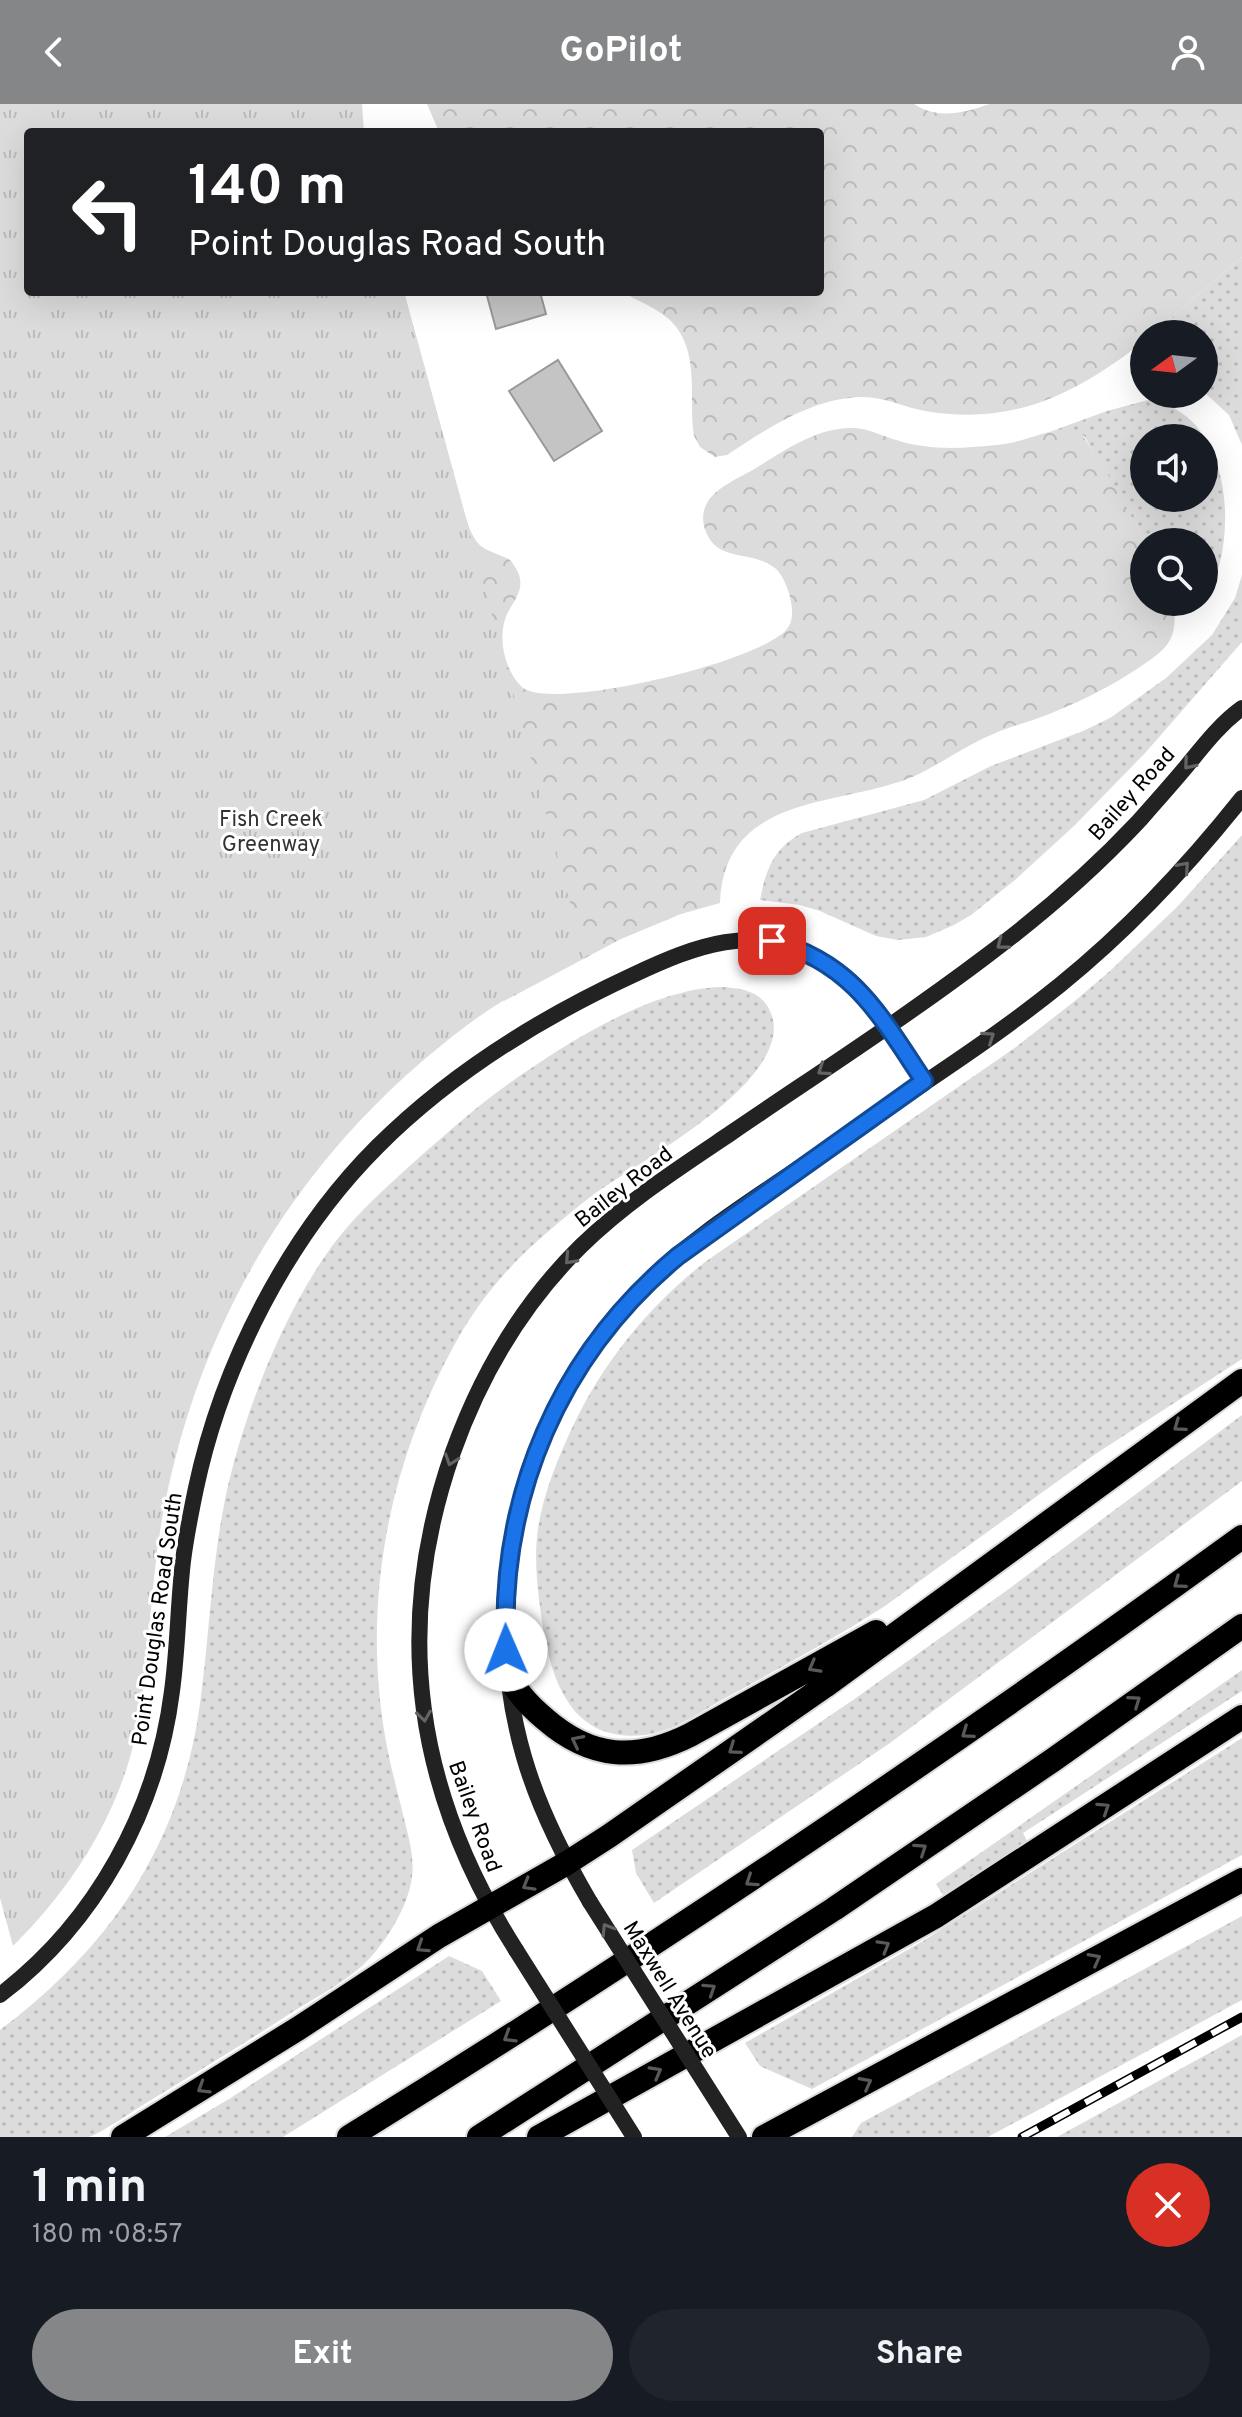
<!DOCTYPE html>
<html lang="en">
<head>
<meta charset="utf-8">
<style>
	:root { --surface:#171b24; --page:#20242c; --text:#f1f3f6; --muted:#9ea1a6; --accent:#858687 }
	body { margin:0; font-family:Overpass,sans-serif; background:var(--page); color:var(--text); height:100vh; display:flex; flex-direction:column; font-size:30px; white-space:nowrap }
	* { box-sizing:border-box; margin:0 }
	p { font-size:26px; color:var(--muted) }
	.icon { flex:none; width:44px; height:44px; fill:none; stroke:currentColor; stroke-width:2; stroke-linecap:round; stroke-linejoin:round }
	.map { position:relative; height:2033px; overflow:hidden }
	.panel { display:flex; flex-direction:column; background:var(--surface); flex:1 }
	.panel>* { flex:none }
	.hud { position:absolute; left:24px; top:24px; width:800px; height:168px; border-radius:8px; box-shadow:0 8px 32px #0002; background:#202124; color:#fff; overflow:hidden }
	.needle { width:52px; rotate:255deg }
	.tools { position:absolute; left:1130px; top:216px; display:grid; gap:16px }
	.tools a { display:grid; place-items:center; width:88px; height:88px; border-radius:50%; background:var(--surface); box-shadow:0 8px 32px #0002; font-size:40px }
	.pin { position:absolute; display:grid; place-items:center; width:68px; height:68px; color:#fff; margin:-34px; border-radius:16px; box-shadow:0 4px 12px #0006 }
	.me { position:absolute; width:88px; margin:-44px; rotate:359deg; stroke-linejoin:round; filter:drop-shadow(0 0 6px #0008) }
	.turn { display:flex; align-items:center; gap:28px; height:168px; padding:0 32px; font-size:36px }
	.turn .icon { width:104px; height:104px; stroke-width:2.5 }
	.turn b { display:block; font-size:56px; line-height:68px }
	.round { display:grid; place-items:center; flex:none; width:84px; height:84px; border-radius:42px; background:var(--page) }
	.headline { display:flex; align-items:center; justify-content:space-between; height:136px; padding:0 32px }
	h1 { font-size:48px; font-weight:700; line-height:60px }
	.button { display:flex; gap:16px; margin-top:auto; padding:16px 32px }
	.button a { flex:1; height:92px; border-radius:48px; background:var(--accent); color:#fff; font-size:32px; font-weight:700; line-height:92px; text-align:center }
	.button a+a { background:var(--page); color:var(--text) }
	header { display:flex; justify-content:space-between; align-items:center; height:104px; padding:0 32px; background:var(--accent); color:#fff; font-size:36px; font-weight:700 }
	.map>svg:first-child { display:block }
	.grass { fill:url(#grass-dots); fill-rule:evenodd }
	.forest { fill:url(#forest-crowns) }
	.park { fill:url(#park-tufts) }
	.building { fill:#c4c4c4; stroke:#999; stroke-width:2 }
	.lines { fill:none; stroke-linecap:round; stroke-linejoin:round }
	.highway-casing { stroke:#dbdbdb; stroke-width:28 }
	.secondary { stroke:#222; stroke-width:16 }
	.highway { stroke:#000; stroke-width:24 }
	.rail-casing { stroke:#000; stroke-width:9 }
	.rail { stroke:#fff; stroke-width:6; stroke-dasharray:18; stroke-linecap:butt }
	.secondary-bridge { stroke:#222; stroke-width:16 }
	.oneway { stroke:#646464 }
	.oneway2 { stroke:#595959 }
	.route-casing { stroke:#114b97; stroke-width:20 }
	.route { stroke:#1a73e8; stroke-width:14 }
	.labels { text-anchor:middle; stroke-width:6; stroke-linejoin:round; paint-order:stroke }
	.street-label { font-size:22px; fill:#000; stroke:#fff }
	.park-label { font-size:22px; fill:#333; stroke:#fff }
</style>
</head>
<body>
<header><svg class="icon" aria-label="back" viewBox="0 0 24 24"><path d="M15 5l-7 7 7 7"/></svg>GoPilot<svg class="icon" aria-label="person" viewBox="0 0 24 24"><circle cx="12" cy="8" r="4"/><path d="M4 21q1-7 8-7t8 7"/></svg></header>
<div class="map">
<svg width="1242" height="2033" viewBox="0 0 1242 2033">
	<defs>
		<pattern id="grass-dots" width="8" height="8" patternUnits="userSpaceOnUse" patternTransform="scale(2)"><rect width="8" height="8" fill="#dcdcdc"/><path d="M2 2h.1M6 6h.1" fill="none" stroke="#bbb" stroke-width="1.8" stroke-linecap="round"/></pattern>
		<pattern id="forest-crowns" width="20" height="18" patternUnits="userSpaceOnUse" patternTransform="scale(2)"><rect width="20" height="18" fill="#dcdcdc"/><path d="M2 6a3 3 0 1 1 6 0M12 15a3 3 0 1 1 6 0" fill="none" stroke="#bbb"/></pattern>
		<pattern id="park-tufts" width="24" height="20" patternUnits="userSpaceOnUse" patternTransform="scale(2)"><rect width="24" height="20" fill="#dcdcdc"/><path d="M3 7l-1-3M5 7V3M7 7l1-3M15 17l-1-3M17 17v-4M19 17l1-3" fill="none" stroke="#bbb"/></pattern>
	</defs>
	<rect width="100%" height="100%" fill="#fff"/>
	<!-- grass -->
	<path class="grass" d="M1242 153V341L1229 311 1204 288V230H1152Z
		M1148 296C1164 296 1174 303 1187 313 1234 352 1235 448 1204 498V438H1146L1084 332 1063 326 1052 327 1107 307ZM1144 334H1204V394H1144Z
		M1242 471V538L1146 648 1075 721 1015 776 971 811 954 821 926 833 898 836 876 832 820 807 800 801 760 796C766 765 774 744 802 729L924 696 991 662 1083 627 1110 614 1166 574 1212 531 1235 494Z
		M1242 731V1255L1094 1351 885 1502C832 1536 777 1566 722 1596 699 1609 672 1628 645 1631 568 1640 549 1570 541 1510 537 1483 534 1452 538 1425 543 1390 558 1354 573 1322 604 1257 649 1202 705 1158L1016 943 1076 896 1110 867 1178 802Z
		M720 883C742 884 764 887 772 912 792 978 638 1058 593 1091 578 1102 564 1114 550 1126 515 1155 484 1190 461 1229 391 1351 361 1491 385 1632 389 1655 395 1679 401 1702 406 1725 415 1749 412 1773 408 1804 384 1842 361 1863 341 1880 317 1893 294 1907 247 1938 199 1967 151 1996 137 2004 101 2030 88 2033 82 2033 71 2033 64 2033 43 2033 21 2033 0 2033V1926C111 1843 181 1739 200 1600 211 1519 212 1437 234 1358 254 1285 288 1203 332 1142 358 1107 391 1079 423 1050 450 1027 477 1002 507 981 563 941 650 885 720 883Z
		M1242 1311V1377L890 1639 654 1799 636 1769 632 1746 853 1596 1006 1487Z
		M1242 1566V1587L1023 1729 1027 1737 943 1791 936 1780Z
		M1242 1634V1751L812 1985 760 1962 745 1939 923 1837Z
		M1242 1812V1896L988 2033H852L861 2019Z
		M449 1852 482 1867 501 1897 283 2033H165L229 1995Z
		M1242 1931V2033H1057Z"/>
	<!-- forest -->
	<path class="forest" d="M0 0H362L364 28H28V188H404L468 421C480 450 486 443 510 456 516 463 522 473 520 483 519 492 511 502 507 510 497 532 504 566 522 583 549 609 772 556 789 522 794 513 792 502 790 493 787 482 782 468 772 462 748 446 718 458 706 428 702 418 702 408 707 399 716 383 741 373 756 364 785 346 819 322 855 324 870 325 882 332 896 336 921 344 947 345 973 343 987 342 1002 341 1015 338 1037 333 1058 321 1080 328L1102 360 1146 438H1144V498H1172C1175 509 1176 523 1171 534 1165 547 1151 555 1140 563 1113 581 1084 596 1054 608 1033 617 1011 622 991 631 963 643 938 662 910 674 836 703 724 690 720 799L681 810 621 835 504 897 497 890 163 1127Z
		M427 0H914C939 16 963 9 990 0H1242V153L1152 230H1144V237C1077 290 1013 322 925 307 903 303 883 292 860 293 810 295 767 325 727 351L715 353 700 343 694 332C688 293 701 248 671 217 657 204 638 197 622 188H820V28H439Z"/>
	<!-- park -->
	<path class="park" d="M0 0H353L361 28H28V188H404L585 853C545 873 505 893 470 919 302 1044 197 1215 161 1421 150 1486 150 1553 138 1619 123 1704 74 1782 13 1842L0 1794Z"/>
	<!-- building -->
	<path class="building" d="M486 188H540L546 210 496 225Z
		M558 256 602 327 554 357 509 287Z"/>
	<g class="lines">
		<!-- highway casing -->
		<g class="highway-casing">
			<path id="highway" d="M506 1566C514 1586 528 1601 545 1615 591 1655 636 1658 690 1631L876 1528
				M123 2033 299 1924 439 1832 567 1759 609 1732 825 1582 1242 1277
				M349 2033C654 1845 951 1644 1242 1433
				M479 2033 834 1805 1053 1656 1242 1522
				M539 2033 936 1812 1242 1613
				M764 2033 1242 1776"/>
		</g>
		<!-- secondary -->
		<path class="secondary" d="M590 1798C563 1752 539 1705 524 1653 477 1491 520 1310 637 1188 692 1131 764 1089 828 1044 906 990 987 940 1060 881 1128 826 1188 762 1242 694
			M516 1846C416 1689 391 1525 453 1348 481 1270 522 1200 581 1142 626 1098 679 1064 731 1029 816 971 903 915 985 853 1040 812 1091 768 1138 718 1154 700 1171 681 1186 663 1204 641 1220 620 1242 604
			M0 1891C96 1818 157 1706 172 1587 178 1543 178 1500 183 1457 186 1433 191 1408 196 1384 222 1261 288 1132 377 1043 450 970 540 914 633 871 695 842 754 818 819 855 833 863 847 872 858 884 883 913 903 946 924 977"/>
		<!-- highway -->
		<use href="#highway" class="highway"/>
		<!-- rail casing -->
		<g class="rail-casing">
			<path id="rail" d="M1022 2033 1242 1913"/>
		</g>
		<!-- rail -->
		<use href="#rail" class="rail"/>
		<!-- secondary-bridge -->
		<path class="secondary-bridge" d="M590 1798 739 2033
			M516 1846 634 2033"/>
	</g>
	<!-- one-way arrows -->
	<defs><path id="oneway-chevron" d="M-2-3.5L2.5 0L-2 3.5" fill="none" stroke-width="1.6" stroke-linecap="round" stroke-linejoin="round" transform="scale(2)"/></defs>
	<g class="oneway">
		<use href="#oneway-chevron" transform="translate(1189 660) rotate(130)"/>
		<use href="#oneway-chevron" transform="translate(1184 763) rotate(-49)"/>
		<use href="#oneway-chevron" transform="translate(1002 840) rotate(142)"/>
		<use href="#oneway-chevron" transform="translate(989 933) rotate(-34)"/>
		<use href="#oneway-chevron" transform="translate(823 966) rotate(146)"/>
		<use href="#oneway-chevron" transform="translate(570 1155) rotate(133)"/>
		<use href="#oneway-chevron" transform="translate(451 1356) rotate(109)"/>
		<use href="#oneway-chevron" transform="translate(424 1612) rotate(82)"/>
		<use href="#oneway-chevron" transform="translate(607 1825) rotate(-122)"/>
	</g>
	<g class="oneway2">
		<use href="#oneway-chevron" transform="translate(1179 1322) rotate(144)"/>
		<use href="#oneway-chevron" transform="translate(1179 1479) rotate(144)"/>
		<use href="#oneway-chevron" transform="translate(814 1563) rotate(151)"/>
		<use href="#oneway-chevron" transform="translate(1135 1597) rotate(-35)"/>
		<use href="#oneway-chevron" transform="translate(967 1629) rotate(145)"/>
		<use href="#oneway-chevron" transform="translate(577 1637) rotate(-153)"/>
		<use href="#oneway-chevron" transform="translate(734 1645) rotate(145)"/>
		<use href="#oneway-chevron" transform="translate(1104 1704) rotate(-33)"/>
		<use href="#oneway-chevron" transform="translate(921 1745) rotate(-34)"/>
		<use href="#oneway-chevron" transform="translate(751 1777) rotate(146)"/>
		<use href="#oneway-chevron" transform="translate(528 1781) rotate(150)"/>
		<use href="#oneway-chevron" transform="translate(884 1842) rotate(-30)"/>
		<use href="#oneway-chevron" transform="translate(422 1843) rotate(147)"/>
		<use href="#oneway-chevron" transform="translate(1095 1855) rotate(-28)"/>
		<use href="#oneway-chevron" transform="translate(710 1885) rotate(-33)"/>
		<use href="#oneway-chevron" transform="translate(509 1933) rotate(148)"/>
		<use href="#oneway-chevron" transform="translate(656 1968) rotate(-29)"/>
		<use href="#oneway-chevron" transform="translate(866 1979) rotate(-28)"/>
		<use href="#oneway-chevron" transform="translate(203 1984) rotate(148)"/>
	</g>
	<g class="lines">
		<!-- route casing -->
		<g class="route-casing">
			<path id="route" d="M506 1546C499 1392 559 1251 678 1152L924 977C881 913 853 858 772 837"/>
		</g>
		<!-- route -->
		<use href="#route" class="route"/>
	</g>
	<g class="labels">
		<!-- street labels -->
		<g class="street-label">
			<text transform="translate(1131 689) rotate(-48)" y="8">Bailey Road</text>
			<text transform="translate(623 1082) rotate(-38)" y="8">Bailey Road</text>
			<text transform="translate(156 1515) rotate(-82)" y="8">Point Douglas Road South</text>
			<text transform="translate(476 1712) rotate(70)" y="8">Bailey Road</text>
			<text transform="translate(671 1885) rotate(58)" y="8">Maxwell Avenue</text>
		</g>
		<!-- park labels -->
		<g class="park-label">
			<text x="271" y="722">Fish Creek<tspan x="271" dy="25">Greenway</tspan></text>
		</g>
	</g>
</svg>
<div class="tools">
<a><svg class="needle" viewBox="-14 -14 28 28"><path d="M0-13l5 13h-10z" fill="#e53935"/><path d="M0 13l5-13h-10z" fill="#9ea1a6"/></svg></a>
<a><svg class="icon" aria-label="sound" viewBox="0 0 24 24"><path d="M4 9h4l5-4v14l-5-4H4zM17 9q2 3 0 6"/></svg></a>
<a><svg class="icon" aria-label="search" viewBox="0 0 24 24"><circle cx="10" cy="10" r="6"/><path d="M15 15l6 6"/></svg></a>
</div>
<div class="pin" style="left:772px;top:837px;background:#d93025"><svg class="icon" aria-label="arrive" viewBox="0 0 24 24"><path d="M6 21V4h12l-3 4 3 4H6"/></svg></div>
<svg class="me" style="left:506px;top:1546px" viewBox="-20 -20 40 40"><circle r="19" fill="#fff"/><path d="M0-13L10 11 0 6-10 11z" fill="#1a73e8"/></svg>
<div class="hud">
<div class="turn"><svg class="icon" aria-label="left" viewBox="0 0 24 24"><path d="M17 20v-9H6M10 6l-5 5 5 5"/></svg><div><b>140 m</b>Point Douglas Road South</div></div>
</div>
</div>
<section class="panel">
<div class="headline"><div><h1>1 min</h1><p>180 m · 08:57</p></div><a class="round" style="background:#d93025;color:#fff"><svg class="icon" aria-label="close" viewBox="0 0 24 24"><path d="M6 6l12 12M18 6L6 18"/></svg></a></div>
<div class="button"><a>Exit</a><a>Share</a></div>
</section>
</body>
</html>
